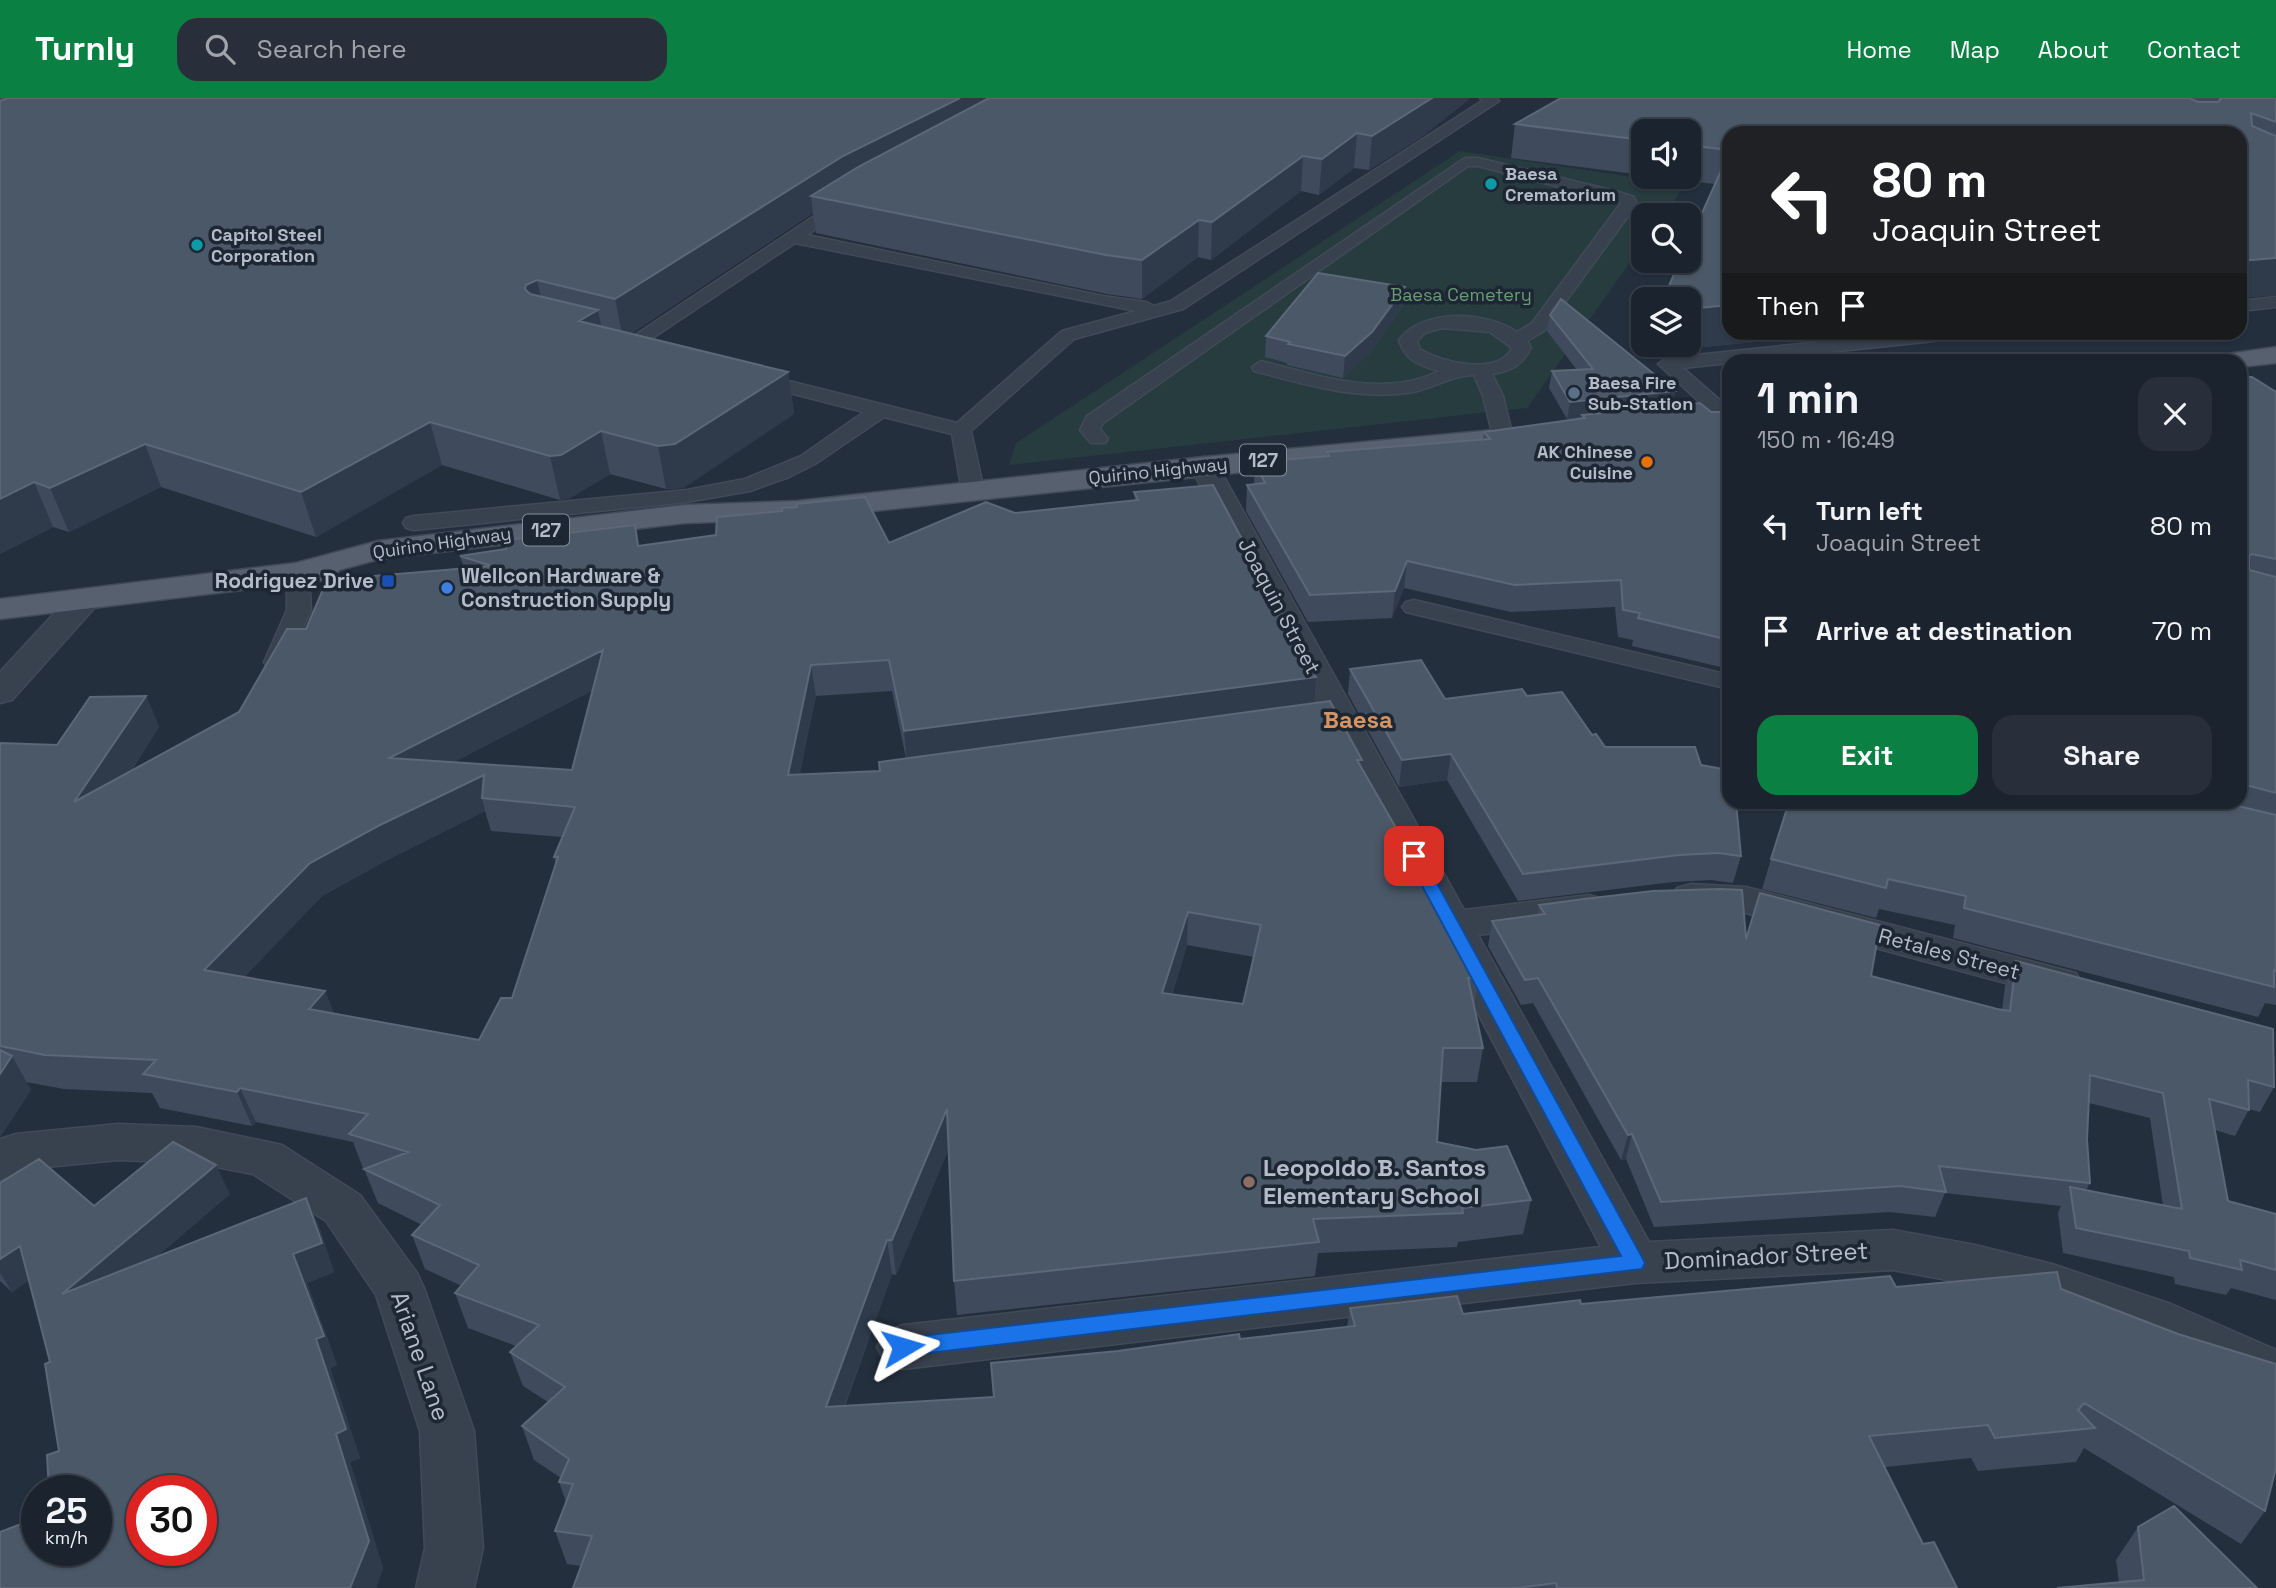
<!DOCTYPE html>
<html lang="en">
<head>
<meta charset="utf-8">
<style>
	:root { --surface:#1b232e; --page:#282f3a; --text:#f1f3f6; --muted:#a0a4aa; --line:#39404a; --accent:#0b8043 }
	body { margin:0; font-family:"Space Grotesk",sans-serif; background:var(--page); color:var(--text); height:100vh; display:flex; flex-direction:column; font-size:26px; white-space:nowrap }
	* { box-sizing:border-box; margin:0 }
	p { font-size:23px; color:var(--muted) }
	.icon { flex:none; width:38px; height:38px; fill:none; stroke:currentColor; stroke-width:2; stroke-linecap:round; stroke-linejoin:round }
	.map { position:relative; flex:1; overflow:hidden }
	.panel { position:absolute; left:1722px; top:256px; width:525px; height:455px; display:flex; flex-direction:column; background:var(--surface); border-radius:21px; box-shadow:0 2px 5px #0004,0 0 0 2px var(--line) }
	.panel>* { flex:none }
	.hud { position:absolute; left:1722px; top:28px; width:525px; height:214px; border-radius:21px; box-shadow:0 2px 5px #0004,0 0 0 2px var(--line); background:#202124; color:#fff; overflow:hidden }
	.buttons { position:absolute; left:1631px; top:21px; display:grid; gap:14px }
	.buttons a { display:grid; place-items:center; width:70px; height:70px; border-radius:14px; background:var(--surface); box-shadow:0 2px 5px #0004,0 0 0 2px var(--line); font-size:35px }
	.speed { position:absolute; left:21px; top:1377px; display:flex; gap:14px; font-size:35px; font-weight:700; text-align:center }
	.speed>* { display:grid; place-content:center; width:91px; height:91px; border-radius:50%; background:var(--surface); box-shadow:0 2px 5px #0004,0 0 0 2px var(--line); line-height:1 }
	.speed small { font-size:18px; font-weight:400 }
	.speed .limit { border:10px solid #d22; background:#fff; color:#111 }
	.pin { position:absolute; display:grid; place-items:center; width:60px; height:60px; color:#fff; margin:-30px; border-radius:14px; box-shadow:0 4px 10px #0006 }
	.me { position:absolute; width:77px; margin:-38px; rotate:83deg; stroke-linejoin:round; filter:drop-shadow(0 0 5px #0008) }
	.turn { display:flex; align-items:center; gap:24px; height:147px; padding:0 35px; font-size:32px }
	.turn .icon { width:91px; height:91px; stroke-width:2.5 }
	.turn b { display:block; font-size:49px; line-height:60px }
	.then { display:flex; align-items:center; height:66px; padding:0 35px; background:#0003; gap:14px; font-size:26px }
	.round { display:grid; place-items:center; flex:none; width:74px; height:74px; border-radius:21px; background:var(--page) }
	.summary { display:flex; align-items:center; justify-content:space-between; height:119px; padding:0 35px }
	h1 { font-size:42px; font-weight:600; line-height:52px }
	.cta { display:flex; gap:14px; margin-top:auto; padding:14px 35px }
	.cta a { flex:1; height:80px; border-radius:21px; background:var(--accent); color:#fff; font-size:28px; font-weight:600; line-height:80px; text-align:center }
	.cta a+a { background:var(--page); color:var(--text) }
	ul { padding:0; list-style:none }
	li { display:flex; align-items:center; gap:21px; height:105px; padding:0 35px }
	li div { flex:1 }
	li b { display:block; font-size:26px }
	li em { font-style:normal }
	header { display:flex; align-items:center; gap:42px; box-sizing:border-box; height:98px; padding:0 35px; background:var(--accent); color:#fff }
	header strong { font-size:33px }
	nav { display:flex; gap:38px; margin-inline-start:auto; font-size:24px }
	.search { width:490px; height:63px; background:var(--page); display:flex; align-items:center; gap:18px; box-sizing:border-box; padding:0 24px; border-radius:21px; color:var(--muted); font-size:26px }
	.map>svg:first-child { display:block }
	.green { fill:#263c3f }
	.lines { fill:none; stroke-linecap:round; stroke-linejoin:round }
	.service-casing { stroke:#414a57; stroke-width:3 }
	.minor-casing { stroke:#414a57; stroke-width:3 }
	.primary-casing { stroke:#414a57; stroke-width:3 }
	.service { fill:#38414e; fill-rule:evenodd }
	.minor { fill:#38414e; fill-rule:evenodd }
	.primary { fill:#56606e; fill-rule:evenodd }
	.wall { fill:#3f4b5c; fill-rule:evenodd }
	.shaded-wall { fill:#2f3b4b }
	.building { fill:#4b5868; stroke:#5c6777; stroke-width:2; fill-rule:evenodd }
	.route { fill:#1a73e8; stroke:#114b97; stroke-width:2 }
	.culture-dot { fill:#0f9aa8; stroke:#1d2633; stroke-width:2.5 }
	.service-dot { fill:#5c6f8a; stroke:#1d2633; stroke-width:2.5 }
	.food-dot { fill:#e8710a; stroke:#1d2633; stroke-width:2.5 }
	.transit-dot { fill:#1a4fb4; stroke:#1d2633; stroke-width:2.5 }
	.shop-dot { fill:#3f7fe0; stroke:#1d2633; stroke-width:2.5 }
	.education-dot { fill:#8d6e63; stroke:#1d2633; stroke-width:2.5 }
	.labels { text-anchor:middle; stroke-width:7; stroke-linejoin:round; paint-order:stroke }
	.far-poi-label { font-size:18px; font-weight:bold; fill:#b4bcc9; stroke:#1d2633; text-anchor:start }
	.far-park-label { font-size:18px; fill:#6b9a76; stroke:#1d2633 }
	.far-street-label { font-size:18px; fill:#b4bcc9; stroke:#1d2633 }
	.shield { fill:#1d2633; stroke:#878f9c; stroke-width:2 }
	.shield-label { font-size:19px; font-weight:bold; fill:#b4bcc9 }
	.poi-label { font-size:21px; font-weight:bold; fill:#b4bcc9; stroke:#1d2633; text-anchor:start }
	.street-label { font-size:21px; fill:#b4bcc9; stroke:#1d2633 }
	.quarter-label { font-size:24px; font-weight:bold; fill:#d59563; stroke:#1d2633 }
	.near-poi-label { font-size:24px; font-weight:bold; fill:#b4bcc9; stroke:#1d2633; text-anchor:start }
	.near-street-label { font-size:24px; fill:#b4bcc9; stroke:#1d2633 }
</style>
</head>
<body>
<header>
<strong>Turnly</strong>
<div class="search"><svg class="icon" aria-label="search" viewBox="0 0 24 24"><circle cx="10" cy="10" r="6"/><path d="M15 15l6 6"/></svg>Search here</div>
<nav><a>Home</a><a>Map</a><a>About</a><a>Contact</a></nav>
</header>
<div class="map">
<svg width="2276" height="1490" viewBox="0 0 2276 1490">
	<rect width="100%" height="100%" fill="#242f3e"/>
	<!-- green -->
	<path class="green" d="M1460 53 1685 87 1664 117H1643V146L1527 310 1009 367 1016 345Z"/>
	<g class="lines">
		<!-- service casing -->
		<g class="service-casing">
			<path id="service" d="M1480 0H1497L1499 3 1183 211 1074 241 971 333 984 393 981 398H965L962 393 952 336 884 319 815 366 789 379 750 393 687 404 414 432 406 430 403 425 406 420 414 418 687 392 745 381 801 358 864 314 746 284 743 280 753 274 957 325 1062 233 1136 213 795 145 633 253H619L617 249 840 101H852L854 104 807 137 1103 198 1146 204 1154 208 1171 203 1482 3Z
				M1465 60H1478L1619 94 1634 99 1637 106 1544 233 1527 243 1531 249C1523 267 1511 273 1492 276L1503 298 1513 339 1510 343H1496L1493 339 1483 298 1474 277C1451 277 1431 292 1408 295 1355 302 1304 286 1254 273L1252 269 1261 263C1317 277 1383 301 1439 273 1419 268 1405 262 1399 242 1422 210 1486 213 1517 234L1532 225 1621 105 1478 68H1468L1103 325 1100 331 1108 341 1105 345H1091L1080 332 1087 318ZM1442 230 1490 234 1512 250C1499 278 1441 265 1420 251L1417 243 1425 235Z
				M2276 199V209L2240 213V203Z
				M1915 234 1962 236 1953 241 1754 262H1729V265L1683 270 1729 310V321L1717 320 1658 266 1667 260Z
				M298 467 306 469 309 474 311 512 285 569 276 571 267 569 264 564 287 512V474L290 469Z
				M1414 502 1729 577V591L1406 514 1402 509 1406 504Z"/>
		</g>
		<!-- minor casing -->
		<g class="minor-casing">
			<path id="minor" d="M1204 359 1214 362 1218 368 1464 812 1589 797 1603 801 1609 810 1603 819 1589 823 1478 837 1649 1144 1893 1132 1975 1147 2052 1166 2171 1206 2276 1252V1298L2135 1236 2051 1207 1975 1187 1893 1172 1635 1185 903 1271 885 1264 877 1249 885 1234 903 1227 1601 1149 1190 368 1194 362Z
				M85 491 96 494 101 501 96 508 12 602 0 605V574L74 494Z
				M1691 786 1746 789 2076 875 2082 885 2076 895 2061 900 1746 815 1691 812 1677 808 1671 799 1677 790Z
				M118 1026 196 1029 282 1047 360 1097 417 1175 424 1190 474 1333 483 1450 474 1490H416L425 1450 420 1333 376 1197 326 1123 253 1076 196 1065 118 1062 26 1071 0 1082V1041L16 1036Z"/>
		</g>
		<!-- primary casing -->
		<g class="primary-casing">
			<path id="primary" d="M2276 249V265L2240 269V262H2217L2221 257Z
				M1536 328 1546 330 1550 336 1546 342 797 421 685 425 380 461 339 472 335 480 324 482 0 521V501L296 465 378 443 685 407 797 403 1204 359Z"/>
		</g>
		<!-- service -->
		<use href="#service" class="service"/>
		<!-- minor -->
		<use href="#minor" class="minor"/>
		<!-- primary -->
		<use href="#primary" class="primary"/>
	</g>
	<!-- wall -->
	<path class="wall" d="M0 0 1426 36 1369 72 1354 70 1319 97 1301 93 1211 162 1198 159 1142 201 1107 196 816 135 813 115 630 236 788 274 794 316 683 390 666 391 610 376 570 400 560 402 442 367 316 439 161 389 69 434 53 429 0 456Z
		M1561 0H2276V197L2240 200V35H1729V234H1861L1649 254 1651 247H1689V201H1663L1680 163H1689V144L1715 86 1655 79H1689V33H1643V77L1511 60 1515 26Z
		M1405 189 1403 209 1370 255 1343 280 1287 267V265L1265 259 1266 238Z
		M1550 217 1675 293 1672 307 1711 314H1729V571L1632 548 1633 542 1618 539 1615 509 1511 514 1404 490 1392 520 1308 524 1246 413 1247 387 1254 386 1255 364 1326 358 1327 354 1483 341 1484 334 1582 321V320L1567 321 1549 290 1552 273 1577 272 1547 233Z
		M2240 279 2276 294V907L2265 905 2258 919 1953 840 1955 827 1879 811 1876 820 1762 791 1771 761 2240 704Z
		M1134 394 1314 605 1361 669 1436 812 1479 879 1474 909 1483 950 1477 984H1441L1437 1044 1531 1102 1523 1136 1458 1144 1457 1149 1318 1155 1315 1178 957 1217 954 1183 949 1050 896 1177 892 1176 845 1308 994 1299 1240 1241 1347 1229 1350 1210 1463 1216 1581 1206 1896 1189 2061 1191 2265 1413 2241 1446 2084 1350 2076 1364 1978 1373 1971 1360 1885 1369 1923 1446 1957 1490H573L581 1468 567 1466 555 1433 566 1404 559 1384 561 1380 534 1362 522 1328 548 1304 523 1288 510 1254 516 1248 468 1230 455 1195 462 1188 425 1171 412 1137 422 1127 378 1105 364 1071H365L363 1070 353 1044 256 1024 252 1028 160 1010 152 995 64 991 26 984 31 992 0 1039V645L57 647 146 598 159 629 131 673 239 614 306 531 464 470 460 458 506 451 635 427 639 448 889 445 1015 415 1135 403ZM593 592 572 672 454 664ZM892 593 906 660 880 673 799 677 816 598ZM485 713 491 733 562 739 554 759 556 766 512 900 479 942 334 916 325 893 244 879 322 798 389 761ZM1187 847 1254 859 1243 906 1172 897Z
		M1350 571 1445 601 1527 598 1592 637 1605 649 1701 667 1741 758 1733 785 1711 782 1673 784 1518 803 1447 682 1399 689 1348 596Z
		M1539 807 1746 841 1871 878 1997 911 2002 912 2005 888 2016 863 2274 989 2260 1014 2249 1011 2235 1038 2215 1032 2228 1103 2276 1116V1202L2231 1190 2226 1197 2175 1186 2174 1179 2063 1155 2058 1115 2061 1108 1945 1095 1935 1119 1890 1114 1654 1129 1626 1061 1621 1062 1533 905 1521 907 1488 848 1492 823 1538 817ZM2089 1005 2150 1020 2163 1108 2086 1092 2090 1085 2087 1041Z
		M0 1085 94 1108 230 1096 156 1159 306 1100 319 1129 334 1174 307 1185 337 1267 330 1270 360 1360 350 1364 383 1470 376 1490H0L96 1452 59 1353 50 1264 29 1182 12 1194 0 1183Z
		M2138 1429 2257 1490 2119 1484 2116 1462Z"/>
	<!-- shaded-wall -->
	<path class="shaded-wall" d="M960 0H1026L811 98 813 115 623 240 615 201 843 58Z
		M1432 0H1471L1426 36 1369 72 1372 38Z
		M1357 35 1354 70 1319 97 1322 61Z
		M1303 58 1301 93 1211 162 1212 124Z
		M1199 122 1198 159 1142 201V162Z
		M2276 160V197L2240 200V163Z
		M537 182 546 221 525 191 526 187Z
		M1405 189 1403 209 1370 255 1343 280 1345 258Z
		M1729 207V234H1861L1649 254 1651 247H1689V211Z
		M598 212 606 252 579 223Z
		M788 274 794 316 683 390 666 391 658 348Z
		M1675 293 1672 310 1582 317V319L1567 321 1570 304Z
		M430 324 442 367 316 439 301 394Z
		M601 333 610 376 570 400 560 402 550 358Z
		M145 346 161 389 69 434 50 390Z
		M34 384 53 429 0 456V401Z
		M1407 463 1404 490 1392 520 1395 493Z
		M603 552 610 583 400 692 389 660Z
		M811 567 816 598 793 710 788 677Z
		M1316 579 1314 610 907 665 904 633Z
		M146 598 159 629 89 737 74 704Z
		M1451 656 1447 682 1399 689 1402 662Z
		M484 677 482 700 485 713 389 761 322 798 219 906 204 872 310 765 378 728Z
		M2250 688 2236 716 2231 704H2240V690Z
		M1188 814 1187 847 1162 929V895Z
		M325 893 338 927 309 911Z
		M12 958 31 992 0 1039V976Z
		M240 990 256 1024 252 1028 237 994Z
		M947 1011 951 1045 896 1177 892 1142Z
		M1632 1036 1626 1061 1621 1062 1628 1037Z
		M216 1067 230 1096 79 1224 62 1196Z
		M306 1100 319 1129 334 1174 307 1185 337 1267 330 1270 360 1360 350 1364 383 1470 376 1490H350L336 1336 316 1241 293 1156Z
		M887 1142 892 1176 832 1342 826 1309Z
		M20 1148 38 1177 12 1194 0 1175V1161Z"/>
	<!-- building -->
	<path class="building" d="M8 0H960L843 58 615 201 537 182 526 187 525 191 530 196 598 212 579 223 788 274 675 346 658 348 601 333 561 357 550 358 430 324 301 394 145 346 50 390 34 384 0 401V3Z
		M989 0H1432L1372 38 1357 35 1322 61 1303 58 1212 124 1199 122 1142 162 1106 157 811 98 858 69Z
		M1561 0H2189L2198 4H2218L2221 1 2219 0H2276V24L2251 15 2252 28 2276 38V160L2240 163V35H1729V52L1689 47V33H1643V42L1515 26Z
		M1729 55V207L1689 211V201H1663L1680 163H1689V144Z
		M1318 175 1405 189 1372 234 1345 258 1288 246 1290 244 1266 238Z
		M1561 201 1675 293 1570 304 1552 273 1593 271 1550 217Z
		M2240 279H2252L2276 294V461L2252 456 2249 458V472L2276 479V695L2250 688 2240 690Z
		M1700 305 1711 314H1729V542L1638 520 1640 515 1623 512 1621 482 1515 487 1407 463 1395 493 1310 497 1247 387 1265 385 1255 364 1329 358 1327 354 1490 341 1484 334 1585 320 1582 317Z
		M1213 387 1316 579 904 633 889 562 811 567 788 677 880 673 879 664 1330 603 1362 662H1357L1438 803 1436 812 1444 813 1479 879 1468 880 1483 950H1443L1437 1044 1476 1052 1507 1048 1531 1102 1462 1110 1463 1115 1313 1121 1319 1144 954 1183 947 1011 892 1142H887L826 1309 994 1299 991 1265 1118 1253 1239 1236 1240 1241 1355 1228 1350 1210 1457 1198 1463 1216 1580 1202 1581 1206 1890 1178 1896 1189 2057 1174 2061 1191 2178 1236 2276 1266V1370L2265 1413 2084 1305 2078 1312 2095 1330 1995 1340 1988 1327 1869 1338 1923 1446 1934 1444 1957 1490H1557L1556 1485 1517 1490H573L592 1438 555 1433 573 1386 559 1384 569 1361 522 1328 565 1289 510 1254 539 1227 455 1195 479 1167 412 1137 440 1107 364 1071 408 1054 349 1036 368 1016 240 990 237 994 143 976 156 962 45 957 0 948V645L57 647 90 599 146 598 74 704 239 614 287 531H306L327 482 492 468 460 458 506 451 507 442 635 427 638 448 716 437 717 419 782 413V410L797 409 796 406 865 399 889 445 986 404 1015 415 1138 402 1134 394ZM603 552 572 672 389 660ZM484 677 482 700 575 709 554 759H558L512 900H501L479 942 309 911 325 893 204 872 310 765 378 728ZM1188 814 1261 827 1243 906 1162 895Z
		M1421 562 1445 601 1522 591 1527 598 1562 594 1592 637 1596 636 1605 649H1695L1701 667 1729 672V704H1736L1741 758 1718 755 1679 757 1523 776 1451 656 1402 662 1350 571Z
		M1789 704H2235L2238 708 2276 717V873L2274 872V889L1964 810 1966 798 1888 781 1886 790 1771 761Z
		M1720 791 1742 792 1746 841 1760 795 1880 827 1871 878 1997 911 2010 913 2016 863 2273 931 2274 989 2248 982 2249 1012 2209 1001 2228 1103 2276 1116V1172L2240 1162 2242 1172 2190 1160 2189 1153 2076 1130 2070 1089 2182 1111 2163 995 2090 977 2087 1041 2090 1085 1939 1068 1946 1094 1900 1088 1661 1104 1632 1036 1628 1037 1538 880 1525 882 1492 823 1545 816 1539 807 1584 801 1653 793Z
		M0 952 12 958 0 976Z
		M173 1044 216 1067 62 1196 306 1100 322 1145 293 1156 324 1238 316 1241 346 1331 336 1336 369 1443 350 1490H0V1434L37 1420V1452H96V1393H49L47 1357 59 1353 45 1266 50 1264 20 1148 0 1161V1085L39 1061 94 1108ZM142 1393H201V1452H142Z
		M2174 1408 2257 1490H2057L2144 1482 2138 1429Z"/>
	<!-- route -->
	<path class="route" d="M1414 753 1422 758 1642 1159 1645 1165 1642 1171 903 1258 895 1256 892 1249 895 1243 903 1240 1621 1158 1406 758Z"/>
	<!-- markers -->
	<g class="culture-dot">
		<circle cx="1491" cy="86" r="7"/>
		<circle cx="197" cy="147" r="7"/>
	</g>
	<circle class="service-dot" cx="1574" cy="295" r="7"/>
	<circle class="food-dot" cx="1647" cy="364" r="7"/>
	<rect class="transit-dot" x="381" y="476" width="14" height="14" rx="3.5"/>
	<circle class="shop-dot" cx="447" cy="490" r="7"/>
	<circle class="education-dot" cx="1249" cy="1084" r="7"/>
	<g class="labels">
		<!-- far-poi labels -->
		<g class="far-poi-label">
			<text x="1505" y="82">Baesa<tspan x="1505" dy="21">Crematorium</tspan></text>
			<text x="211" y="143">Capitol Steel<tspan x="211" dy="21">Corporation</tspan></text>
			<text x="1588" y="291">Baesa Fire<tspan x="1588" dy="21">Sub-Station</tspan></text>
			<text x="1633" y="360" text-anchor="end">AK Chinese<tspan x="1633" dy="21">Cuisine</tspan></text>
		</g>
		<!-- far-park labels -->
		<g class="far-park-label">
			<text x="1461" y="203">Baesa Cemetery</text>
		</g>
		<!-- far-street labels -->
		<g class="far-street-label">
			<text transform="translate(1158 373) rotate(-6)" y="6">Quirino Highway</text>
			<text transform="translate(442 445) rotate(-8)" y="6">Quirino Highway</text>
		</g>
		<!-- shield labels -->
		<g class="shield">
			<rect x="1240" y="346.5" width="46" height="31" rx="5"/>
			<rect x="523" y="416.5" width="46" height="31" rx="5"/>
		</g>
		<g class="shield-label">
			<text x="1263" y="369">127</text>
			<text x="546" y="439">127</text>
		</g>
		<!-- poi labels -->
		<g class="poi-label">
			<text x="461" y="485">Wellcon Hardware &amp;<tspan x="461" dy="24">Construction Supply</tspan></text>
			<text x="374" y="490" text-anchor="end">Rodriguez Drive</text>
		</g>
		<!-- street labels -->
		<g class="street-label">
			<text transform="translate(1279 508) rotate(62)" y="7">Joaquin Street</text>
			<text transform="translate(1949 856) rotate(15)" y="7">Retales Street</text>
		</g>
		<!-- quarter labels -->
		<g class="quarter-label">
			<text x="1358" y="630">Baesa</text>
		</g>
		<!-- near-poi labels -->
		<g class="near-poi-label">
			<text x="1263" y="1078">Leopoldo B. Santos<tspan x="1263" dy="28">Elementary School</tspan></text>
		</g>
		<!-- near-street labels -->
		<g class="near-street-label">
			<text transform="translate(1766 1158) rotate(-3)" y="8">Dominador Street</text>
			<text transform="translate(420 1258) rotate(71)" y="8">Ariane Lane</text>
		</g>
	</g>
</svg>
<div class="buttons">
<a><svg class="icon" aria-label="sound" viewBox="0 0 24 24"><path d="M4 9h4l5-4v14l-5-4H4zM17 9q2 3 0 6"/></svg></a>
<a><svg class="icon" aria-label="search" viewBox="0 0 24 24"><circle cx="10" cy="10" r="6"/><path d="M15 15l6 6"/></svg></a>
<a><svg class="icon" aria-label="layers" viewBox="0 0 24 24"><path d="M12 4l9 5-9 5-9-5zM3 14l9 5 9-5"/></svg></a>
</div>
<div class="speed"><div>25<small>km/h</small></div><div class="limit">30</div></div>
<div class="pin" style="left:1414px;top:758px;background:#d93025"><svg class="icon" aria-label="arrive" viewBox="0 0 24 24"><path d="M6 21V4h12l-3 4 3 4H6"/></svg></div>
<svg class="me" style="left:903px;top:1249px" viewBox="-20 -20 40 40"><path d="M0-17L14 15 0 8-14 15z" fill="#1a73e8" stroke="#fff" stroke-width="4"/></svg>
<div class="hud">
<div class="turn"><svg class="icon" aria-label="left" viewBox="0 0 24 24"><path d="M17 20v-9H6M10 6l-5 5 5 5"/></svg><div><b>80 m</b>Joaquin Street</div></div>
<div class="then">Then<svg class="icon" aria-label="arrive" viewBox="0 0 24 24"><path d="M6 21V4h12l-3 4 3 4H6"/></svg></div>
</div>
<section class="panel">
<div class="summary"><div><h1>1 min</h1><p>150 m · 16:49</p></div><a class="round"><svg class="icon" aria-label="close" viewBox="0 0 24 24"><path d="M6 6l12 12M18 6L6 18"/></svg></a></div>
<ul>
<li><svg class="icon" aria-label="left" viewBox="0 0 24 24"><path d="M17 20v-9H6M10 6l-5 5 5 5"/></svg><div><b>Turn left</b><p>Joaquin Street</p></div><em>80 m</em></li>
<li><svg class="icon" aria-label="arrive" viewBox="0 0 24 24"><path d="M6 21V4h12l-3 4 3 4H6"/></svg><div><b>Arrive at destination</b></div><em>70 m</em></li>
</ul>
<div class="cta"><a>Exit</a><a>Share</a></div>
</section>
</div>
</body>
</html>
